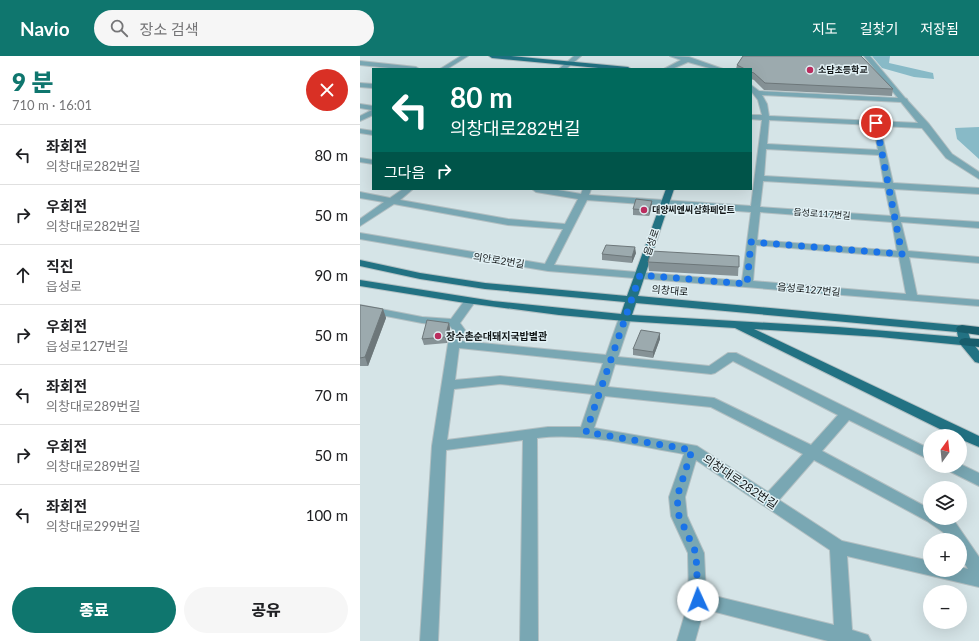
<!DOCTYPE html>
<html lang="ko">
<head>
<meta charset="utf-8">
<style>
	:root { --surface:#fff; --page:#f6f6f6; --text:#202124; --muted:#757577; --line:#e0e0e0; --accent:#0f766e }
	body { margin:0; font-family:Lato,"Noto Sans KR",sans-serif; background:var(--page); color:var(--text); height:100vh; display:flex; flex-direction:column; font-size:15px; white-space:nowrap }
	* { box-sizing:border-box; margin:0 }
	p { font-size:13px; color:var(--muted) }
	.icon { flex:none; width:22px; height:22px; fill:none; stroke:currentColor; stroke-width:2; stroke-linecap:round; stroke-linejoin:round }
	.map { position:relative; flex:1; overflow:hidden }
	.sheet { display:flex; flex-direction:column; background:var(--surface); width:360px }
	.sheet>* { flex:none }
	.guide { position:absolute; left:12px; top:12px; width:380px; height:122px; border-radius:0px; box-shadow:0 4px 16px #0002; background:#00695c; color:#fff; overflow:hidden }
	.needle { width:26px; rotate:15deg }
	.buttons { position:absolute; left:563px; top:373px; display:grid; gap:8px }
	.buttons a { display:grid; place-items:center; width:44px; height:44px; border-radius:50%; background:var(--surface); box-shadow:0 4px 16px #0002; font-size:20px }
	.pin { position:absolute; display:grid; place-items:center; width:34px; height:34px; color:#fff; margin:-17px; border:2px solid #fff; border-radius:50%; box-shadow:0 1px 4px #0007 }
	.me { position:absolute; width:44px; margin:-22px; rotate:358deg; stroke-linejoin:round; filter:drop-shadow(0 0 3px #0008) }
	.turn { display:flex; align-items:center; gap:14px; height:84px; padding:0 12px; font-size:18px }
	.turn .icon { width:52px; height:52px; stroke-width:2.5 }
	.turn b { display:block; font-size:28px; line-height:34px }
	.then { display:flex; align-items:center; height:38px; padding:0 12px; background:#0003; gap:8px; font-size:15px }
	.round { display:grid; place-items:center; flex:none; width:42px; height:42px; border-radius:21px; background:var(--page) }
	.head { display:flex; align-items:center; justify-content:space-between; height:68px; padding:0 12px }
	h1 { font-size:24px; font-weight:800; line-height:30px; color:var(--accent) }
	.button { display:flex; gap:8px; margin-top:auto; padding:8px 12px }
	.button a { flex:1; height:46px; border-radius:24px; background:var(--accent); color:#fff; font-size:16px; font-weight:800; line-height:46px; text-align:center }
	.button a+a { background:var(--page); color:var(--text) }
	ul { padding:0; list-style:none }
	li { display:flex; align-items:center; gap:12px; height:60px; padding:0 12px; border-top:1px solid var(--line) }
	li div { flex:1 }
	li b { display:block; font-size:15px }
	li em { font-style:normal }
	header { display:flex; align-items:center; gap:24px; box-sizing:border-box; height:56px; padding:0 20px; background:var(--accent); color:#fff }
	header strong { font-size:19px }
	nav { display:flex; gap:22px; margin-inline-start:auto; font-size:14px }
	.search { width:280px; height:36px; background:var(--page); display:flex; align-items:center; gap:10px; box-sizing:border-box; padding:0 14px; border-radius:22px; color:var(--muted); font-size:15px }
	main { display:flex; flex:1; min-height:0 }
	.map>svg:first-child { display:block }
	.forest { fill:#88bac7 }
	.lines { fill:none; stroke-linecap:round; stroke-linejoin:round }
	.minor-casing { stroke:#b2bfc2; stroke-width:2 }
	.major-casing { stroke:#b2bfc2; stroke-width:2 }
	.highway-casing { stroke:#b2bfc2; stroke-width:2 }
	.minor { fill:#79a7b3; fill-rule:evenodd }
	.major { fill:#227283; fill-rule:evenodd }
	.highway { fill:#185d6c; fill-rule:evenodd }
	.wall { fill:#869296 }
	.shaded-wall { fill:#6d777a }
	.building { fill:#9caaae; stroke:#6d777a }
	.route { stroke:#1a73e8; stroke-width:7; stroke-dasharray:0 12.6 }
	.poi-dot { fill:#ba2d5e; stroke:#e2f1f5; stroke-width:1.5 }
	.labels { text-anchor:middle; stroke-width:3; stroke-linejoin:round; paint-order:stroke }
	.far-poi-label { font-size:9px; font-weight:bold; fill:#121718; stroke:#e2f1f5; text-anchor:start }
	.far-street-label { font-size:9px; fill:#121718; stroke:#e2f1f5 }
	.street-label { font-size:10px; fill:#121718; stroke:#e2f1f5 }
	.poi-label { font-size:10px; font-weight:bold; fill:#121718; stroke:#e2f1f5; text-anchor:start }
	.near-street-label { font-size:12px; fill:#121718; stroke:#e2f1f5 }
</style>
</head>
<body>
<header>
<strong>Navio</strong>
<div class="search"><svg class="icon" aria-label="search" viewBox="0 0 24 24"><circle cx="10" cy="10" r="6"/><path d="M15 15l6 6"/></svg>장소 검색</div>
<nav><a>지도</a><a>길찾기</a><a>저장됨</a></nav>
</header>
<main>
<section class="sheet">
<div class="head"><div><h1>9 분</h1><p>710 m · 16:01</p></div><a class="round" style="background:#d93025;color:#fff"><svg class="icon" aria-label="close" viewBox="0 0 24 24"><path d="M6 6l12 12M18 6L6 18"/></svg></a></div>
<ul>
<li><svg class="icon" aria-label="left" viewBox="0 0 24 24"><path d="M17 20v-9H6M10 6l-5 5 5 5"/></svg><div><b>좌회전</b><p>의창대로282번길</p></div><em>80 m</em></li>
<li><svg class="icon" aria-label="right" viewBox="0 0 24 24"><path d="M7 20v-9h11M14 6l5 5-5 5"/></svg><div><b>우회전</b><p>의창대로282번길</p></div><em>50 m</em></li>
<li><svg class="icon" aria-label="ahead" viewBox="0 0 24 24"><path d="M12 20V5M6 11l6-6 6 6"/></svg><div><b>직진</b><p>읍성로</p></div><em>90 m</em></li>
<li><svg class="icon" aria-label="right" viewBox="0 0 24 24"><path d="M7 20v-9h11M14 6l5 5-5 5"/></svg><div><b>우회전</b><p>읍성로127번길</p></div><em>50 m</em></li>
<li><svg class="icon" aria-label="left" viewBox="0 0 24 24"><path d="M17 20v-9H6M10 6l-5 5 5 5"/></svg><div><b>좌회전</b><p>의창대로289번길</p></div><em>70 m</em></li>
<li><svg class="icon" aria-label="right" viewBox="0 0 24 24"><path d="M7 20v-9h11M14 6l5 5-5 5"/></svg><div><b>우회전</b><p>의창대로289번길</p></div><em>50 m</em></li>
<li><svg class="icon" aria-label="left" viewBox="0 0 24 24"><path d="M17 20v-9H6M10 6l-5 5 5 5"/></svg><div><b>좌회전</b><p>의창대로299번길</p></div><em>100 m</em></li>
</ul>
<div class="button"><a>종료</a><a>공유</a></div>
</section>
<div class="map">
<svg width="619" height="585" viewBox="0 0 619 585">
	<rect width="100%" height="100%" fill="#d5e4e7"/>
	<!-- forest -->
	<path class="forest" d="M512 0H530L529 7 573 17 574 23 554 21 522 12Z
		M619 71V103L597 83 595 72Z"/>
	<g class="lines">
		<!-- minor casing -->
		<g class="minor-casing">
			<path id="minor" d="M101 0H108L87 13H80Z
				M214 0H221L206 13H199Z
				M310 0 329 1 363 13H353L328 6 312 13H304L321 4Z
				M504 0H510L545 42 547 43 548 45 569 68 592 98 619 116V123L586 102 562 72 520 70 533 127 619 132V138L534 133 540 161 619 166V172L541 166 548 195 619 201V207L549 201 557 239 619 244V250L188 215 0 183V177L185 208 203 173 148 169 34 148 0 170V163L24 146 0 142V136L30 142 43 133H53L40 144 148 163 205 168 218 143 176 136 172 133H192L221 138 223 133H231L229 139 391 150 402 64 391 63V59H402L398 44 391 35V29L399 35 538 42ZM402 39 541 46 558 67 409 60 407 48ZM409 64 513 69 518 94 407 88ZM406 93 519 99 524 127 404 120ZM403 125 525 132 531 160 400 151ZM227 144 391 156 382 225 194 209ZM400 156 532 166 537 195 397 184ZM396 189 539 201 546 238 393 225Z
				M0 5 56 11 59 13H39L0 9Z
				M0 27 13 28V32L0 31Z
				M0 48 13 50V59L0 65V60L12 54 0 52Z
				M0 73 13 75V79L0 77Z
				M0 102 13 104V108L0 106Z
				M109 243 115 246 100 267 105 274 101 285 246 299 259 262 261 260H269L271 262 258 301 349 310 368 297H376L570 393V404L489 364 462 395 570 453V462H587L595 466 619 501V531L487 500 492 574 508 579 511 585H468L344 553 335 585H317L329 544 328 497 311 460 309 441 324 398C276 390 226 376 177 382L178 585H160L163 384 86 394 78 585H60L72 390 88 288 93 274 90 270 62 267 0 255V249L62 261 91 263 105 244ZM99 292 243 307 235 330 140 320 95 324ZM373 305 478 359 451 389 354 342 248 331 255 308 351 318 355 317ZM140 328 232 338 221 371H188L87 384 94 333ZM245 340 351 351 443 398 408 436 337 390 234 372ZM336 404 470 494 474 569 346 538 344 497 327 460 325 441ZM454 404 567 465 583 476 589 484H600V500L608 513 600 511V514H570V505L482 485 419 444Z
				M600 408 619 417V430L587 414 585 410H600Z"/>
		</g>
		<!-- major casing -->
		<g class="major-casing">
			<path id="major" d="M129 0H151L268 11 271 13H249L132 2Z
				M306 133H314L278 240 606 270 611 285 619 295V307L615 306 601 289 520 281 394 273 619 380V391L600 383V380H594L375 272 265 265 199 259 99 246 0 230V224L133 245 261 258 265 246 125 233 60 223 0 210V204L60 217 125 227 267 240ZM276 247 597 276 598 281 478 271 272 259Z"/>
		</g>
		<!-- highway casing -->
		<g class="highway-casing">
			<path id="highway" d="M602 269 619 271V279L598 276 596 273 598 270Z
				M605 282 619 283V291L601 289 599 286 601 283Z"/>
		</g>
		<!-- minor -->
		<use href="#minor" class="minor"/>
		<!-- major -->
		<use href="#major" class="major"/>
		<!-- highway -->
		<use href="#highway" class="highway"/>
	</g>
	<!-- wall -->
	<path class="wall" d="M377 9 533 33 532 40 404 34 394 24 391 23V13H376Z
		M292 145V150L289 160 273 159V153Z
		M276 197 272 207 242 204V198Z
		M379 200 378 220 289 215 288 206Z
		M0 249 23 253 26 262 8 310H0Z
		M89 267 90 273 87 287 64 289 62 283Z
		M300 277V283L293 302 273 299V293Z"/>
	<!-- shaded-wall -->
	<path class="shaded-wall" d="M292 145V150L289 160V154Z
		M275 191 276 197 272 207V201Z
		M23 253 26 262 8 310 5 301Z
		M89 267 90 273 87 287 85 281Z
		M300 277V283L293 302V296Z"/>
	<!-- building -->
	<path class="building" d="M383 0H501L533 33 405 27 394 17 391 16V13H385L377 9Z
		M276 143 292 145 289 154 273 153Z
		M246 189 275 191 272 201 242 198Z
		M291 195 379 200V211L288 206Z
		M0 249 23 253 5 301 0 302Z
		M67 264 89 267 85 281 62 283Z
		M281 274 300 277 293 296 273 293Z"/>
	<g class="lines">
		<!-- route -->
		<path class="route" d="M338 544 336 497 319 460 317 441 332 394 226 376 280 219 387 228 391 186 542 198 516 67"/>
	</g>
	<!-- markers -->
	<g class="poi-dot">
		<circle cx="450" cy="14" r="4"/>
		<circle cx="284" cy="154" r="4"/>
		<circle cx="78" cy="280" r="4"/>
	</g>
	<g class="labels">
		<!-- far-poi labels -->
		<g class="far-poi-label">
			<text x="458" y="17">소답초등학교</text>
			<text x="292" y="157">대양씨엔씨삼화페인트</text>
		</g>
		<!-- far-street labels -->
		<g class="far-street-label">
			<text transform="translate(462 158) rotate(4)" y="3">읍성로117번길</text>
		</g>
		<!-- street labels -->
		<g class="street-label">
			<text transform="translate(291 186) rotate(-71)" y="4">읍성로</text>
			<text transform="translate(139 204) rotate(9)" y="4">의안로2번길</text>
			<text transform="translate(449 233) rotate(5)" y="4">읍성로127번길</text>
			<text transform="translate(310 234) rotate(5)" y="4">의창대로</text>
		</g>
		<!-- poi labels -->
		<g class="poi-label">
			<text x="86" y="284">장수촌순대돼지국밥별관</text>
		</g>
		<!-- near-street labels -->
		<g class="near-street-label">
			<text transform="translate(380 426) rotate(34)" y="4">의창대로282번길</text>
		</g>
	</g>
</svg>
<div class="buttons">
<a><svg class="needle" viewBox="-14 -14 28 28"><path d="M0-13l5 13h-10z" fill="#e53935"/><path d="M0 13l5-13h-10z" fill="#757577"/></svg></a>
<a><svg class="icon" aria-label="layers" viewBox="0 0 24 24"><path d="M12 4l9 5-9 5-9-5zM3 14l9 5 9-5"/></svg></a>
<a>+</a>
<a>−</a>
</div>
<div class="pin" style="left:516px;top:67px;background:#d93025"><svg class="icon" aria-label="arrive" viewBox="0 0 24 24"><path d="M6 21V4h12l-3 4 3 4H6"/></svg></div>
<svg class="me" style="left:338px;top:544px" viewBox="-20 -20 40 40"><circle r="19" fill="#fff"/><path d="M0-13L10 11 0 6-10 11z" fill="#1a73e8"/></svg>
<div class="guide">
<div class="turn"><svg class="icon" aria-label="left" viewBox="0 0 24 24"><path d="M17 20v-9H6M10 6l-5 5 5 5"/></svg><div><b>80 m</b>의창대로282번길</div></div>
<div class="then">그다음<svg class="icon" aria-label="right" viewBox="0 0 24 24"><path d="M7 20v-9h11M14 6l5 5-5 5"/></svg></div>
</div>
</div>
</main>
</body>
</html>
